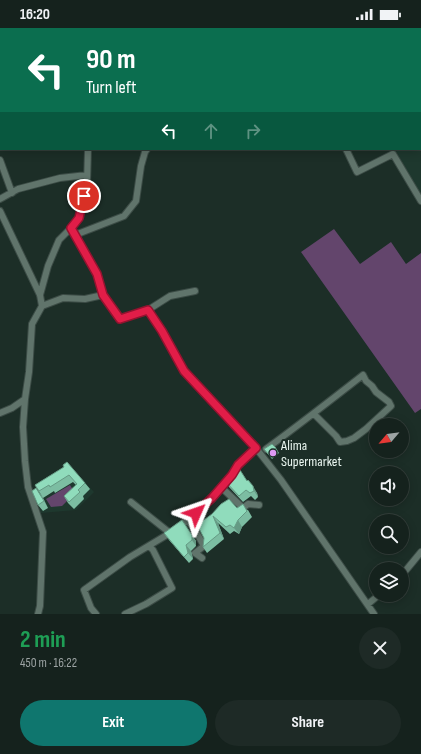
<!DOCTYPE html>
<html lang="en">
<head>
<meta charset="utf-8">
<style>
	:root { --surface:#15221d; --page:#1e2a26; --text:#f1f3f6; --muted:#9da4a4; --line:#343f3b; --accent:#0f766e }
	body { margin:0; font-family:"Sofia Sans Condensed",sans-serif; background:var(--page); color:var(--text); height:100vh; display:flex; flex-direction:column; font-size:15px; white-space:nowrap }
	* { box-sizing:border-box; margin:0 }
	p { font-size:13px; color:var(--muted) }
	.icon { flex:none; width:22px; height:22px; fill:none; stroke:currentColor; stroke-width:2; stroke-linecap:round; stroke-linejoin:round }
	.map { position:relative; height:586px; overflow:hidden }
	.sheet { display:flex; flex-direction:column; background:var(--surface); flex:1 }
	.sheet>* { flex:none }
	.hud { position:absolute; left:0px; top:0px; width:421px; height:122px; box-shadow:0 2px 10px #0003,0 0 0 1px var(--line); background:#0b6e4f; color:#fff; overflow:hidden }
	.needle { width:26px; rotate:241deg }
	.controls { position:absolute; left:369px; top:390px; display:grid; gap:8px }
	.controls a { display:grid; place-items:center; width:40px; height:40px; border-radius:50%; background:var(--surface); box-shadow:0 2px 10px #0003,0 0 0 1px var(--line); font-size:20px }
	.pin { position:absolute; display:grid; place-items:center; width:34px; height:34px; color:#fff; margin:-17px; border:2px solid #fff; border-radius:50%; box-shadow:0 1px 4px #0007 }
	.me { position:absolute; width:44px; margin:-22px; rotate:47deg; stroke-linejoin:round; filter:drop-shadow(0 0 3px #0008) }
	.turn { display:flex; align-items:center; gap:14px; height:84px; padding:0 20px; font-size:18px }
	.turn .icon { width:52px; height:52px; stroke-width:2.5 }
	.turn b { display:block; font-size:28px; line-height:34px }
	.lanes { display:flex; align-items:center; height:38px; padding:0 20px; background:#0003; justify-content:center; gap:20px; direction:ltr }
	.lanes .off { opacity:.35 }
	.round { display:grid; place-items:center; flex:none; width:42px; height:42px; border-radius:21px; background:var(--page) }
	.head { display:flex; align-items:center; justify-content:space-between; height:68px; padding:0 20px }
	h1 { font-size:24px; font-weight:700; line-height:30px; color:#1e9e55 }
	.cta { display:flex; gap:8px; margin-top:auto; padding:8px 20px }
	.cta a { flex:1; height:46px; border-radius:24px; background:var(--accent); color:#fff; font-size:16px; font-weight:700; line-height:46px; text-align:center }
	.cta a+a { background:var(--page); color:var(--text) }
	.status { display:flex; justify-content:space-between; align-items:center; height:28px; padding:0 20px; background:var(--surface); direction:ltr }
	.status svg { height:11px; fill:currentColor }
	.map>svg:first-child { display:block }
	.built { fill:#1e382e }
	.green { fill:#63456c }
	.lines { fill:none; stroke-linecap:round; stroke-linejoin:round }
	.street-casing { stroke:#3c4c46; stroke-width:8 }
	.secondary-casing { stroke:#3c4c46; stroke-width:11 }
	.street { stroke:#60746b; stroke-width:6 }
	.secondary { stroke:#60746b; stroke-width:9 }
	.wall { fill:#7cbda2 }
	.shaded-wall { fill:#659a84 }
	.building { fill:#90dcbc; stroke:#659a84 }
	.route-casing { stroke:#92132f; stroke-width:10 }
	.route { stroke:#e11d48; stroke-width:7 }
	.poi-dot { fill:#dd99f3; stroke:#1c2e27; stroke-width:1.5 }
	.labels { text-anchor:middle; stroke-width:4; stroke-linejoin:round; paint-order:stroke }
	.poi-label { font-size:14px; fill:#ebf7f1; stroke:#1c2e27; text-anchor:start }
</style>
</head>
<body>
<div class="status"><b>16:20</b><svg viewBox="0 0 49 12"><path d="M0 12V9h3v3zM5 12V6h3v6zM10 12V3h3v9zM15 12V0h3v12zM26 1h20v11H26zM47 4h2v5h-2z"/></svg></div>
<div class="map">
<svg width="421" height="586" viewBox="0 0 421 586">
	<rect width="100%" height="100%" fill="#1c2e27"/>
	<!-- built -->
	<path class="built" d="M420 55 421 165 419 166 395 121H420Z
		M71 439 94 464 76 482 41 485 31 469Z"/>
	<!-- green -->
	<path class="green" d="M334 201 360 236 391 214 406 236 421 225V381L415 385 301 224Z
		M70 457 75 465 62 478 51 479 46 471Z"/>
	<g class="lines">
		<!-- street casing -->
		<g class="street-casing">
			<path id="street" d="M141 1 142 0
				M258 1V0
				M0 75H1
				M88 121 87 156 79 190 71 200 97 246 103 267 120 291 148 282 162 303 184 343 252 415 281 452 374 586
				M346 121 357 144 393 126 421 173
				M0 132 12 165
				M0 171 18 161 60 150 87 147
				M0 183 40 267 42 278
				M75 207 124 188 136 173 141 138 145 124 147 121
				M40 267 48 238 59 212 71 200
				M148 282 170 268 195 263
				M25 371 23 399 25 433 28 459 43 504 40 578 38 586
				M0 385 12 380 25 371 29 344 32 296 42 278 63 270 85 271 103 267
				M266 421C299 397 331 372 363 347L366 353 372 358 376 364 389 374 391 378 366 401 354 410 347 413 340 414 336 408 314 386
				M221 459 243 480 248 476 259 477
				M131 474 170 505
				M187 492 195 502 204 518 195 525 202 530
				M402 547 421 524
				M368 576 379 567
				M96 586 91 580 84 562 130 529 170 505 197 485 213 470 232 447 238 437 256 420
				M125 586 146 576 172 560 153 522 149 518"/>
		</g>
		<!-- secondary casing -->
		<g class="secondary-casing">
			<path id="secondary" d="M408 0V1
				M420 21 421 23"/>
		</g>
		<!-- street -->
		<use href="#street" class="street"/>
		<!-- secondary -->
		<use href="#secondary" class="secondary"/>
	</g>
	<!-- wall -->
	<path class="wall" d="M276 420 279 425 272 431 264 421Z
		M64 439 85 455 90 461 83 468 84 471 74 481 68 475 64 468 76 457 73 454 55 465 54 463 43 470 35 457Z
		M225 453H247L257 465 258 469 255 472 251 468 243 474 229 459Z
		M41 466 48 480 43 483 38 477Z
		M237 480 248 482 252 489 242 499 239 506 234 503 230 506 218 495 224 511 207 525 203 519 212 486Z
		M182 492 196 513V518L191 523 193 531 189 535 169 512 164 505Z"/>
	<!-- shaded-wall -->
	<path class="shaded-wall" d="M253 458 257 465 258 469 254 463Z
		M36 460 41 466 48 480 44 473Z
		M213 488 218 495 224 511 220 505Z
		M182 492 196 513V518L192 512Z
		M238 492 242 499 239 506 234 500Z
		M186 517 191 523 193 531 188 525Z"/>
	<!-- building -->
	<path class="building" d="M272 416 276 420 269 427 264 421Z
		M67 434 85 455 78 462 80 464 69 474 64 468 77 456 69 447 50 459 49 457 39 463 35 457 64 439 63 437Z
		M234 441 240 442 247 453 248 452 253 458 254 463 250 465 246 462 239 468 225 453 233 448Z
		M36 460 44 473 38 477 32 463Z
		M229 471 237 480 243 476 247 483 238 492 234 500 230 497 226 499 213 488 220 505 203 519 204 510 197 497 212 486 221 476Z
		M182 492 192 507V512L186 517 188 525 184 529 164 505Z"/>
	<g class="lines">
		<!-- route casing -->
		<g class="route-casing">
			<path id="route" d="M84 168 79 190 71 200 97 246 103 267 120 291 148 282 162 303 184 343 256 420 238 437 232 447 212 470 196 485"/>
		</g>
		<!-- route -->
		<use href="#route" class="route"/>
	</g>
	<!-- markers -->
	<circle class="poi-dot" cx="273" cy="425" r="4"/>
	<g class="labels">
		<!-- poi labels -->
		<g class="poi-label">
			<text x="281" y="422">Alima<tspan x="281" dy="16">Supermarket</tspan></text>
		</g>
	</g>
</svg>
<div class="controls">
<a><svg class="needle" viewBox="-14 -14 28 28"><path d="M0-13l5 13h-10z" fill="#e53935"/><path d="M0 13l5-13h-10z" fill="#9da4a4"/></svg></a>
<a><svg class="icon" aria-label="sound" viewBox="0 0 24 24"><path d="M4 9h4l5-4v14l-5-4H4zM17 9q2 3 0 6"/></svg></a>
<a><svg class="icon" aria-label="search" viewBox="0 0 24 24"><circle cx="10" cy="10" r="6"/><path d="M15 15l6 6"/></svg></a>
<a><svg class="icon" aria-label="layers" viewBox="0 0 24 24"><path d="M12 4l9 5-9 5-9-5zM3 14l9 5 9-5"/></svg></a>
</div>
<div class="pin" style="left:84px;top:168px;background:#d93025"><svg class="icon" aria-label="arrive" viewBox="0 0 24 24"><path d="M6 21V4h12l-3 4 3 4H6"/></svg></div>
<svg class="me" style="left:196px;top:485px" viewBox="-20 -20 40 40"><path d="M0-17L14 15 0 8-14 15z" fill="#e11d48" stroke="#fff" stroke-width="4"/></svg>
<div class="hud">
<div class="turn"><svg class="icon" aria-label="left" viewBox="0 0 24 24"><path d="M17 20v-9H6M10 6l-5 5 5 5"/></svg><div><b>90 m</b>Turn left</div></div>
<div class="lanes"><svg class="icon" aria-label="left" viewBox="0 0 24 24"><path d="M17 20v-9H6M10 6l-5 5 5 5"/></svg><svg class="icon off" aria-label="ahead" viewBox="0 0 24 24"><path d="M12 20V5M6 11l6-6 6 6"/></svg><svg class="icon off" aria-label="right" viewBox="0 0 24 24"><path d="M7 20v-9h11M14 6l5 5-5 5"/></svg></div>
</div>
</div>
<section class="sheet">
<div class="head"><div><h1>2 min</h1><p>450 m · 16:22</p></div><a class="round"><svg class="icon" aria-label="close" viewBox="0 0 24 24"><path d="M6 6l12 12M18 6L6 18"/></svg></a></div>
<div class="cta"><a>Exit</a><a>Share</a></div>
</section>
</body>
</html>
